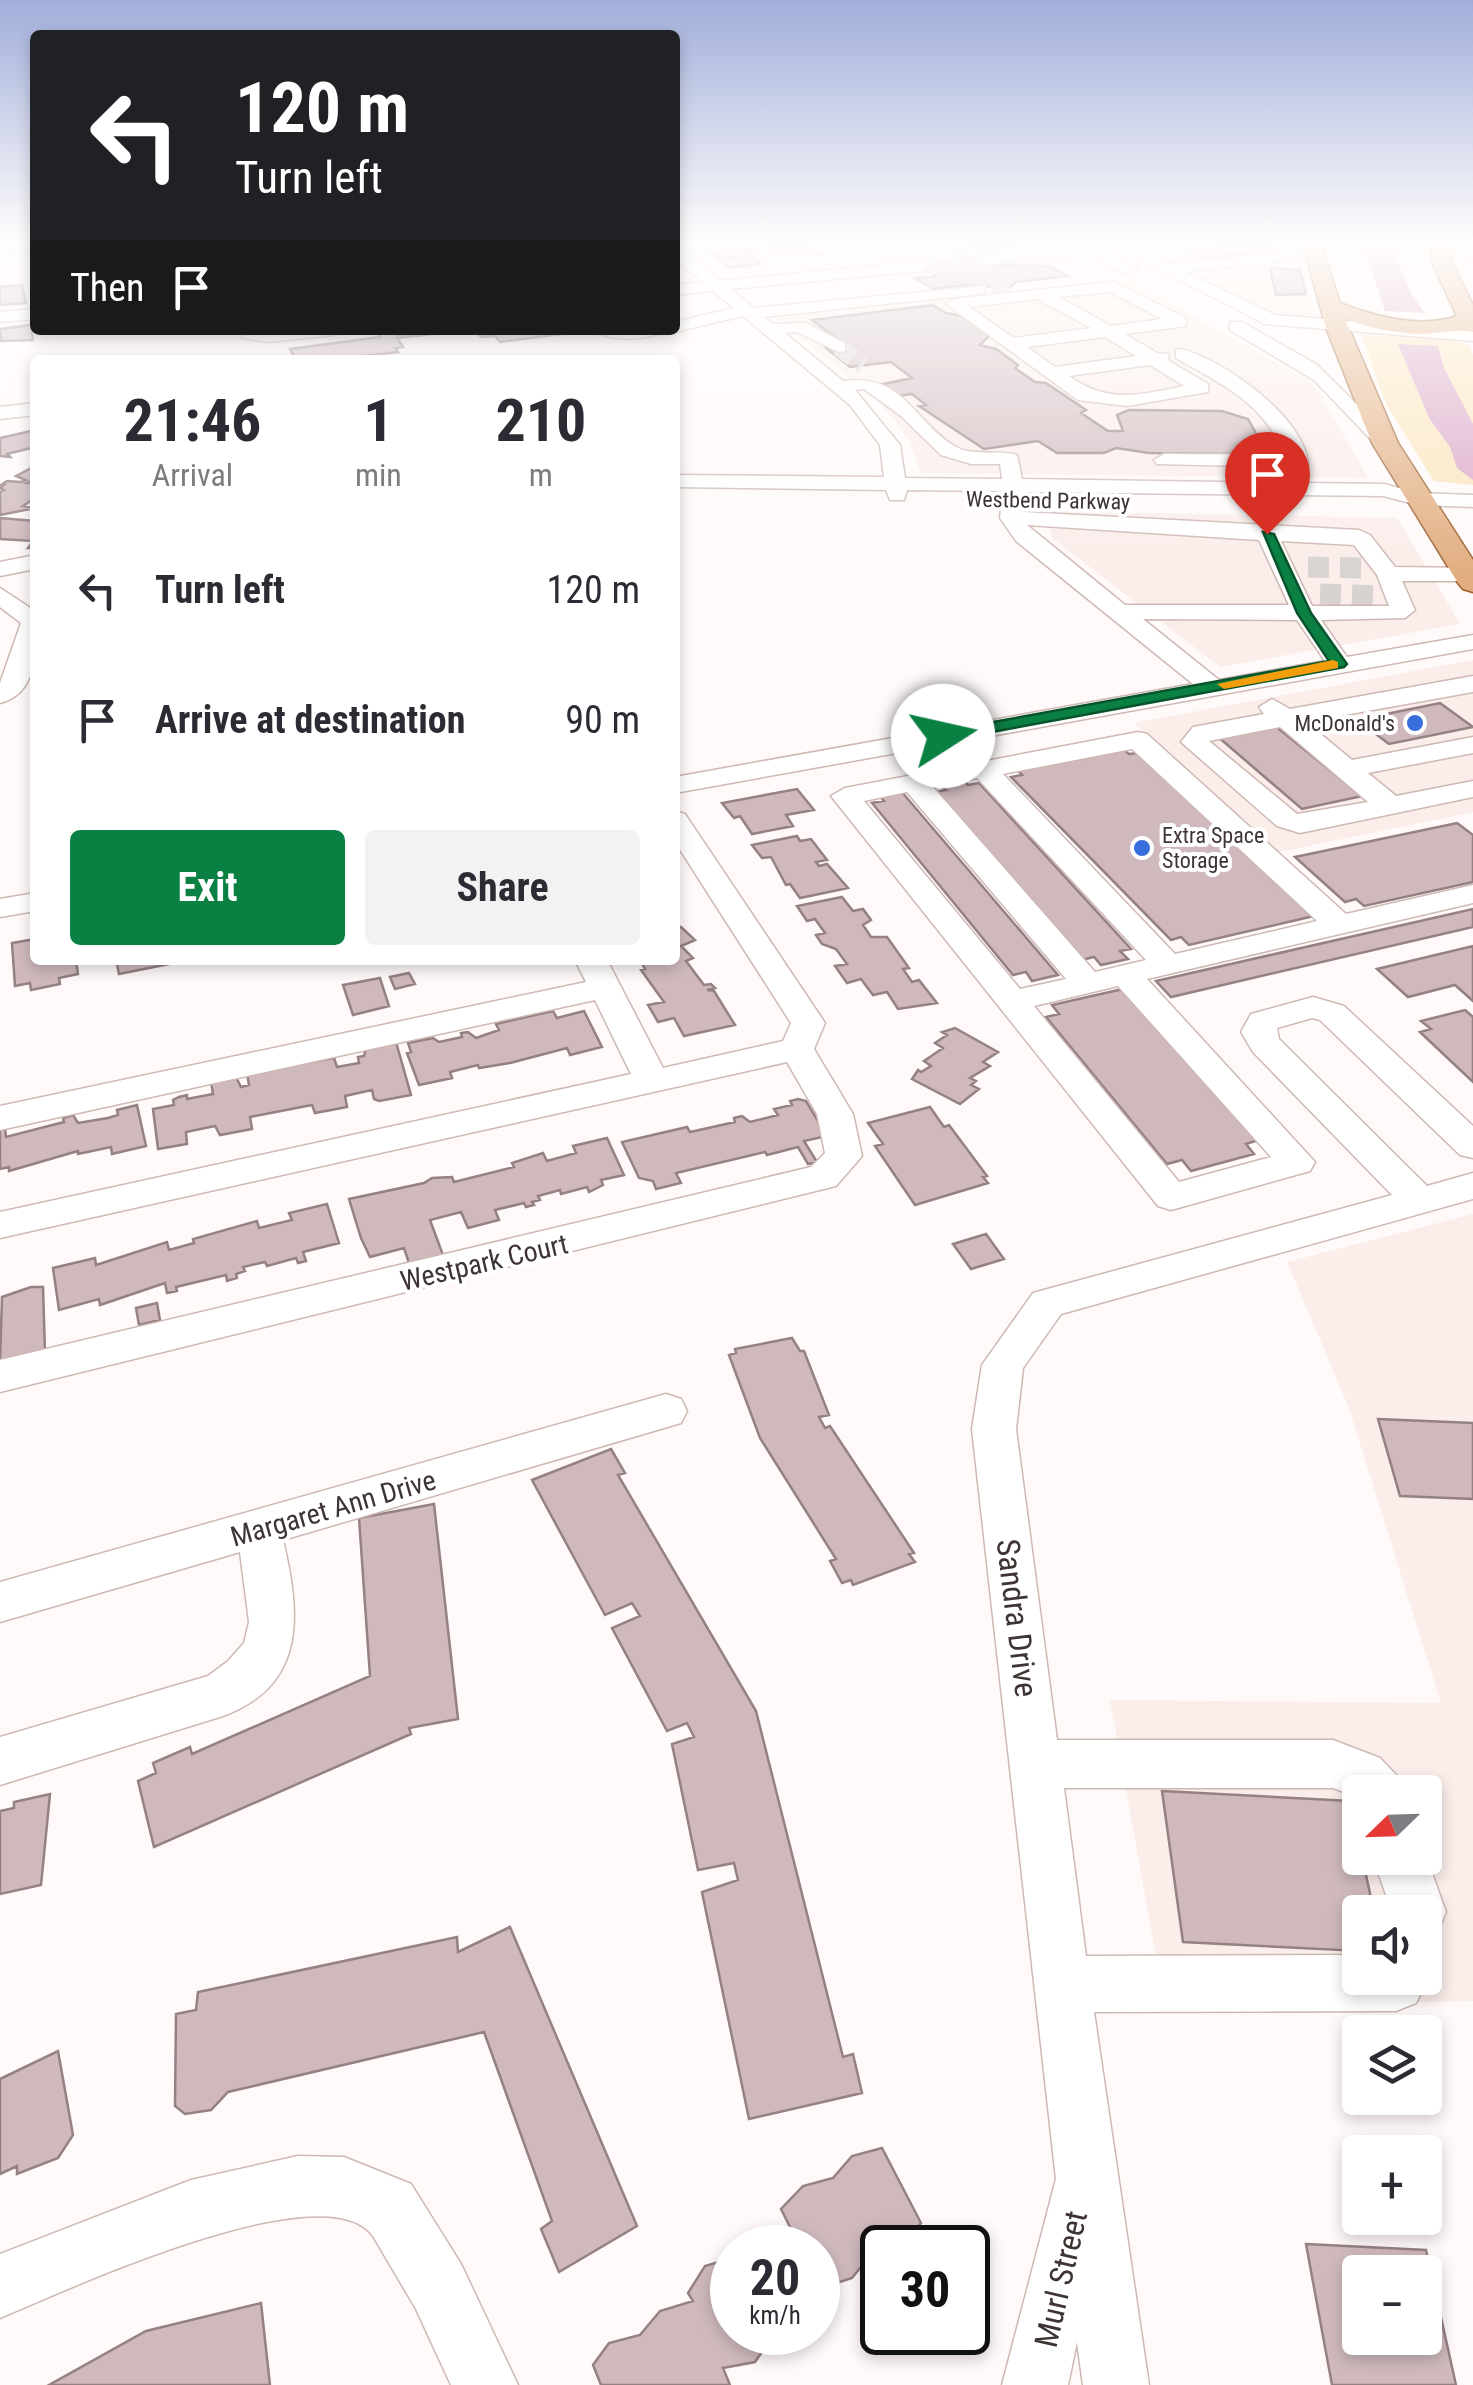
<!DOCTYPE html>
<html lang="en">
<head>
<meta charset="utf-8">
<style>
	:root { --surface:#fff; --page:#f2f2f3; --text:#2b2b33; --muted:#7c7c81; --accent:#0b8043 }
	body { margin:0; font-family:"Roboto Condensed",sans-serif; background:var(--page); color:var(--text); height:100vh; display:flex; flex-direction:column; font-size:38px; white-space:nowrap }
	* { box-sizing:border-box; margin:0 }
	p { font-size:32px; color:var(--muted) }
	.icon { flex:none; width:55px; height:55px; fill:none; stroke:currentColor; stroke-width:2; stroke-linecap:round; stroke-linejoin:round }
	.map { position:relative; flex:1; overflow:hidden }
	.drawer { position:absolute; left:30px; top:355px; width:650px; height:610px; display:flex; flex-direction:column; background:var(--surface); border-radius:10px; box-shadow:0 5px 15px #0003 }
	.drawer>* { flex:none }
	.banner { position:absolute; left:30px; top:30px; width:650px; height:305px; border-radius:10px; box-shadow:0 5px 15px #0003; background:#202124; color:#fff; overflow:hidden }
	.needle { width:65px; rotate:247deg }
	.tools { position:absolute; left:1342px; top:1775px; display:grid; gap:20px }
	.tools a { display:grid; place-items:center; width:100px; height:100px; border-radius:10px; background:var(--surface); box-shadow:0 5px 15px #0003; font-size:50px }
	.speed { position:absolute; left:710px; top:2225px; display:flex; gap:20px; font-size:50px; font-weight:700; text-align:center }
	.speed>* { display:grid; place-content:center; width:130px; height:130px; border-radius:50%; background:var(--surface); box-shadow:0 5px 15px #0003; line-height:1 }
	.speed small { font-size:25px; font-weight:400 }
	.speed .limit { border:5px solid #111; border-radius:15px; background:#fff; color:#111 }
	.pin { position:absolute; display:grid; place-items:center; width:85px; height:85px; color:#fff; margin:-102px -42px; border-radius:50% 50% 50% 0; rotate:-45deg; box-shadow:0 0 10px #0007 }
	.pin .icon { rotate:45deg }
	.me { position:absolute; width:110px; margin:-55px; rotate:80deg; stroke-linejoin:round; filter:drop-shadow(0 0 8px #0008) }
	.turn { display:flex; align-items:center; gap:35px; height:210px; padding:0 40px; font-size:45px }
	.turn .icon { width:130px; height:130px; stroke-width:2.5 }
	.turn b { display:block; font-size:70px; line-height:85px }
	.then { display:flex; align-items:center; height:95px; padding:0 40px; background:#0003; gap:20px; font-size:38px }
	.eta { display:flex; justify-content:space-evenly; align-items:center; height:170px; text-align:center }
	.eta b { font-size:60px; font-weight:700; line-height:70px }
	.cta { display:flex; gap:20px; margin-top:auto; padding:20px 40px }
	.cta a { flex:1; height:115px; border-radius:10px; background:var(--accent); color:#fff; font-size:40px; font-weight:700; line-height:115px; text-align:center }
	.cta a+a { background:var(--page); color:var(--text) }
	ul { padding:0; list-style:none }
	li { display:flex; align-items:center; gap:30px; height:130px; padding:0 40px }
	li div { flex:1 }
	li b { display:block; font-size:38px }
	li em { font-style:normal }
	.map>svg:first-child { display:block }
	.built { fill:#faedea; fill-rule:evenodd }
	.green { fill:#fbe5bb }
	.water { fill:#d8a4c5 }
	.building { fill:#cfb9bd; stroke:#958084; stroke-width:2.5; fill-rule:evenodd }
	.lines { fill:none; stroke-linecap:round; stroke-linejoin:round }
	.minor-tunnel-far1 { stroke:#d8d2d1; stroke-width:18; stroke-dasharray:18 9; stroke-linecap:butt }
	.minor-tunnel { stroke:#d8d2d1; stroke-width:21; stroke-dasharray:21 11; stroke-linecap:butt }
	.minor-casing { stroke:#ceb8b4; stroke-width:3 }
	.major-casing { stroke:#9b602f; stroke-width:3 }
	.minor { fill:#fff; fill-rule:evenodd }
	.major { fill:#e2ae81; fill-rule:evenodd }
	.route { fill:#0b8043; stroke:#07532c; stroke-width:2.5 }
	.slow { fill:#f59e0b }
	.poi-dot { fill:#386ddc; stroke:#fff; stroke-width:4 }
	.labels { text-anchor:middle; stroke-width:8; stroke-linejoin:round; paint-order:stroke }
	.far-street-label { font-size:22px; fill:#3d3433; stroke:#fff }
	.far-poi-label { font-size:22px; fill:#3d3433; stroke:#fff; text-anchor:end }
	.street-label { font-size:28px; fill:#3d3433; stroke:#fff }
	.near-street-label { font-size:32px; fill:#3d3433; stroke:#fff }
</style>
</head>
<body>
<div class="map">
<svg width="1473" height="2385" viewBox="0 0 1473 2385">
	<rect width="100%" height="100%" fill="#fffaf9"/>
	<!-- built -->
	<path class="built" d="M1302 261 1315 319 1282 317 1191 273Z
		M1127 279 1310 382 1321 395 1368 478 921 473 909 440 878 400 775 318Z
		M1045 511 1397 518 1460 624 1220 667 1052 538Z
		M1473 660V812L1280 852 1134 723Z
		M1473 1214V2001L1165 2007 1110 1700 1441 1703 1349 1408 1287 1262ZM1360 1792H1425V1858H1360ZM1360 1912H1425V1978H1360Z"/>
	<!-- green -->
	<path class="green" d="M1361 335 1452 340 1469 345 1473 355V485L1434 481 1386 404Z"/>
	<!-- water -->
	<path class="water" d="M1362 241H1389L1412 295 1425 313 1385 311Z
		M1398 344 1438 346 1444 368 1473 424V480L1457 468 1450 447 1429 418Z"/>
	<!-- building -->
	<path class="building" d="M963 241H1033L978 250Z
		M1261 243 1276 251 1206 258 1191 251Z
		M807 245 821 254H777L769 248Z
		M751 249 757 253 718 259 711 253Z
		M751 257 761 264 729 268 720 260Z
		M977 257 991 265 1050 266 1068 276 1016 282 1007 289 971 285 933 289 915 278 936 276 918 264Z
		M1270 268 1300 270 1306 294 1276 295Z
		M22 285 26 303 0 305V287Z
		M933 305 946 313 961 316 990 335 980 345 996 349 1018 365 1015 368 1035 382 1046 383 1086 410 1081 413 1108 431H1123L1117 415 1129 410 1222 411 1248 419 1263 446 1245 454 1149 453 1116 448 1104 453H1057L1038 441 984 449 919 406 926 405 912 394 897 396 883 384 912 378 891 362 850 367 826 348 847 346 812 320Z
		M31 325 33 340 1 341 0 329Z
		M392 330 396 335 467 330 397 338 403 347 395 348 398 352 328 360H296L290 349 380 337 377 332Z
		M475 330 485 335 494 334 491 330H592L500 342 495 336 481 337Z
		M35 430V447L7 454 10 457 0 456V438Z
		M35 466V479L27 483 35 484V498L23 506 35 508 0 515V492L4 490 0 488 4 485H1L7 481 21 482 26 480 16 476Z
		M0 518 35 521V548H28L33 541 0 539Z
		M1440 703 1473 727 1389 744 1357 720Z
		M1274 725 1362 796 1302 809 1217 736Z
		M1123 749 1129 754 1138 753 1318 915 1189 945 1181 937 1171 940 1011 777 1022 775 1017 769Z
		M963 779 968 785 979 783 1131 949 1120 951 1128 959 1101 965 1094 957 1081 960 935 792 946 790 940 784Z
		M797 789 814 810 786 815 793 826 752 834 740 816 734 818 722 803Z
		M901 791 1058 975 1032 981 1026 972 1013 975 872 803 884 801 879 795Z
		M1457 823 1473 835V882L1364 906 1356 899 1345 902 1295 857Z
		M797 836 800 841 811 839 827 860 816 862 819 866 827 864 848 888 800 898 790 884 786 885 771 857 762 858 752 845Z
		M842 897 853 911 863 909 871 920 863 925 871 937H887L909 968 903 969 912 982 919 980 937 1003 898 1009 887 992 873 995 861 979 847 983 835 966 847 964 836 949 822 944 816 935 825 933 815 919 807 921 797 906Z
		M1473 909V927L1171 997 1156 981Z
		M681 927 695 940 681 946 693 958 686 961 704 985 711 984 715 988 707 990 714 991 735 1025 684 1036 674 1018 658 1022 648 1005 664 1002 641 970 645 969 640 960H675V929Z
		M35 939V960H76L78 974 59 978 60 984 31 990 30 983 15 986 12 943Z
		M1473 946V1001L1455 985 1408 997 1377 969Z
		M116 960H189L119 974Z
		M409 973 415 984 395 989 390 977Z
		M380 978 389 1006 353 1015 343 985Z
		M1123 989 1259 1140 1246 1144 1254 1154 1191 1171 1182 1160 1167 1164 1046 1017 1059 1014 1052 1005Z
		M1465 1010 1473 1017V1082L1420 1032 1431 1029 1421 1021Z
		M553 1011 557 1018 584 1011 602 1047 570 1055 567 1048 510 1063 479 1068 478 1065 450 1072 452 1078 419 1085 407 1053 411 1052 408 1043 433 1038 439 1042 462 1037 461 1033 468 1032 476 1038 499 1030 496 1024Z
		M955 1028 998 1052 983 1062 990 1066 970 1078 976 1081 971 1085 979 1089 960 1104 912 1079 918 1070 921 1072 931 1066 924 1061 943 1048 935 1043 947 1035 942 1032Z
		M396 1042 411 1095 379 1101 374 1099 372 1090 345 1096 347 1107 315 1113 312 1105 250 1117 252 1129 220 1135 215 1126 186 1132 187 1144 158 1149 153 1109 174 1105 173 1100 179 1097 187 1095V1099L213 1094 211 1082 236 1077 241 1087 249 1085 247 1073 334 1058 337 1067 359 1063 358 1057 364 1056 366 1048Z
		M798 1099 806 1101 827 1136 804 1141 817 1162 808 1164 798 1147 767 1155 765 1152 676 1173 681 1183 656 1189 653 1181 639 1178 622 1142 687 1127 690 1132 735 1122 734 1118 742 1116 750 1122 778 1115 774 1109 792 1105 790 1101Z
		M137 1105 146 1146 112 1154 111 1147 78 1154V1151L9 1171V1167L0 1169V1129L5 1128 6 1137 64 1122 63 1118 73 1115 78 1123 108 1118 118 1115 117 1110Z
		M930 1107 944 1127 949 1125 987 1176 983 1177 988 1183 915 1205 875 1146 883 1144 868 1123Z
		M607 1138 624 1175 601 1180 603 1185 589 1192 587 1187 561 1194 560 1190 538 1196 540 1200 532 1202 534 1205 526 1207 524 1203 495 1210 499 1220 468 1228 461 1212 430 1220 443 1255 409 1263 404 1248 370 1257 361 1238 349 1199 424 1183 432 1178 452 1177 454 1182 514 1167 512 1163 543 1153 547 1161 576 1153 573 1146Z
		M327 1204 339 1243 303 1252 306 1261 298 1263 296 1258 267 1266 265 1262 243 1267 245 1271 236 1274 237 1278 227 1281 226 1275 176 1287 177 1291 167 1293 165 1283 100 1305 99 1299 59 1310 53 1268 95 1258 96 1265 167 1242 169 1250 194 1243 193 1239 257 1221 259 1228 292 1220 289 1213Z
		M986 1234 1004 1259 971 1269 953 1244Z
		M31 1287H43L45 1352 0 1362 2 1297Z
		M157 1303 160 1320 139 1325 136 1308Z
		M792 1338 800 1351H804L829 1415 819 1417 825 1428 830 1426 914 1553 909 1554 915 1562 853 1585 851 1580 842 1583 830 1561 836 1559 760 1438 729 1355 736 1353 735 1349Z
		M1378 1419 1473 1423V1499L1400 1496Z
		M611 1449 625 1473 618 1475 756 1711 843 2057 853 2054 862 2093 749 2119 702 1892 738 1880 734 1863 698 1870 672 1744 694 1737 687 1723 667 1731 612 1628 640 1616 632 1603 605 1615 532 1480Z
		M434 1504 458 1719 409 1728 411 1734 154 1847 138 1781 156 1773 153 1763 190 1747 192 1754 370 1676 359 1518Z
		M1162 1791 1350 1801 1374 1912H1360V1951L1183 1942Z
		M50 1794 41 1885 0 1894V1811L14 1808V1802Z
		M510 1927 637 2226 559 2272 541 2229 552 2221 484 2032 228 2092 211 2110 185 2114 175 2106 176 2014 196 2010 198 1992 457 1937 458 1952Z
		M58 2051 73 2135 58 2158 17 2174V2166L0 2174V2079Z
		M882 2148 921 2223 900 2248H882V2255L869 2257 852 2278 822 2288 830 2303 818 2317V2248H745L758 2233 790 2227 781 2209 803 2186 833 2178 852 2156Z
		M1306 2244 1426 2250 1456 2385H1332ZM1360 2272H1425V2338H1360Z
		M732 2258V2332H776L755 2362 723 2368 730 2385H601L593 2365 609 2343 640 2335 660 2311 693 2301 688 2293 705 2266Z
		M261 2303 270 2385H49L146 2331Z"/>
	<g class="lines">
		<!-- minor-tunnel-far1 -->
		<path class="minor-tunnel-far1" d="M921 266 982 260
			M991 287 1012 285
			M839 347 863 366"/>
		<!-- minor-tunnel -->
		<path class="minor-tunnel" d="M1308 567 1363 568
			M1320 594 1378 596"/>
		<!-- minor casing -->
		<g class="minor-casing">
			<path id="minor" d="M35 241V249L0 252V242Z
				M714 241H769L762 245 685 253 720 281 921 261 929 266 921 271 731 289 754 308 985 286V292L979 294 764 317 773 324 806 323 845 343V351L839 352 797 332 785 333 843 381C903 373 913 420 954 446 973 457 997 449 1017 455L1022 479 1288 483 1286 467 1157 464 1154 460 1164 454 1284 455C1266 404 1220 383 1176 358V350L1182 349C1226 362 1298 413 1308 460 1308 465 1307 477 1308 483L1384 484 1418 493 1473 495V507L1418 505 1383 496 1024 492 1023 512 1359 530 1370 535 1395 567 1468 568 1473 569V581H1402L1415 610 1405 618 1321 620 1347 657 1473 635V649L675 793V777L1193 684 1016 541 1000 518 1003 491 907 490 904 500H890L886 490 675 487V475L884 477 880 445 850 405 743 316 675 332 669 331 675 330V322L734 308 713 291 675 295V285L703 282 675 260V244ZM864 389 901 416 941 455 971 464H1000L1002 479 905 478 900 445 855 390ZM1027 525 1259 540 1289 605H1125ZM1281 541 1354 545 1377 575 1389 606H1312ZM1143 619 1297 620 1325 661 1219 680Z
				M1069 241H1087L1138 270 1124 273 1088 254 982 265 974 260 982 255 1074 246Z
				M1105 241H1124L1170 264 1320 250V256L1315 258 1186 272 1275 315 1473 331V341L1265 324Z
				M1439 244 1473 247V257L1434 252 1431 249Z
				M1112 282 1186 318V326L1125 334 1157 353 1168 354 1169 361 1208 384V392L1127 406 1078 400 946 304 954 299ZM1110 292 1162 319 1111 326 1059 297ZM1037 299 1091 328 1014 338 969 307ZM1105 337 1136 356 1055 367 1027 347ZM1150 365 1184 386C1139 395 1108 404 1069 376Z
				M35 309V319L0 322V312Z
				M1230 322H1242L1316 364 1392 439V447H1378L1314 380 1230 330Z
				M239 330H343L334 335 269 342 243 338Z
				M593 330H666C649 341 610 342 593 330Z
				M35 403V415L0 419V407Z
				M35 555V569L0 576V562Z
				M0 588 35 611C35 644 41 693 0 703V683L21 623 0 607Z
				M1473 676V692L1306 722 1352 760 1473 737V753L1368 773 1396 796 1473 781V797L1300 833 1277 826 1181 742 1193 727 1264 714 1259 707 1272 699 1290 709ZM1280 727 1368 802 1297 814 1209 741Z
				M1138 732 1147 734 1346 914 1473 885V903L1147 979 1315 1162 1310 1171 1171 1210 1158 1206 831 796 845 788ZM1132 749 1317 921 1175 954 1003 774ZM977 778 1146 960 1095 972 933 787ZM907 792 1066 979 1020 989 864 801ZM1118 986 1271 1157 1179 1182 1034 1006Z
				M675 811 685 814 825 1023 814 1049 853 1114 862 1156 836 1186 0 1392V1360L811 1167 825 1153 817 1114 787 1062 0 1238V1212L631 1074 595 1000 0 1130V1106L586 982 575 960H607L663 1068 783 1041 791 1023 675 842Z
				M35 893V911L0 917V899Z
				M1313 997 1344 1006 1473 1126V1158L1460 1155 1320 1020 1312 1018 1277 1028 1279 1039 1427 1186 1473 1173V1199L1061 1314 1023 1368 1016 1429 1057 1740H1333L1380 1758 1396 1775 1404 1792H1360V1809L1344 1792 1333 1788H1064L1086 1956 1360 1955V1978H1425V1968L1429 1978 1416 2003 1396 2011 1094 2012 1149 2385H1083L1077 2342 1068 2385H1002L1056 2179 972 1429 982 1365 1033 1293 1392 1195 1253 1052 1241 1032 1251 1014Z
				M666 1394 681 1399 687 1411 681 1423 283 1540C300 1612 308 1685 223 1716L0 1785V1737L208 1676 228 1661 244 1643 249 1622 240 1552 0 1622V1582Z
				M1425 1854 1446 1912 1438 1931 1425 1937V1912H1392L1373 1858H1425Z
				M298 2156 344 2157 411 2184 461 2264 518 2385H451L416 2309 373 2236C324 2169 63 2292 0 2318V2254L191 2180Z"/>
		</g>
		<!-- major casing -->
		<g class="major-casing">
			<path id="major" d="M1302 241H1320L1340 303C1376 317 1420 329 1457 316L1433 265 1431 241H1449L1453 265 1473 305V332C1456 328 1437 334 1418 334 1393 333 1368 327 1345 319L1398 443 1473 560V592L1463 589 1458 583 1372 443 1326 328Z"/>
		</g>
		<!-- minor -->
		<use href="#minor" class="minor"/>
		<!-- major -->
		<use href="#major" class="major"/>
	</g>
	<!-- sky -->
	<linearGradient id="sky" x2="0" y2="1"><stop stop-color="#a1aeda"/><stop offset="0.42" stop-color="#fffdfc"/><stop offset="1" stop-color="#fffdfc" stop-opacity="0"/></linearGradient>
	<rect width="1473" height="575" fill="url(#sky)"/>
	<!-- route -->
	<path class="route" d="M1263 532 1274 534 1311 613 1347 664 1344 667 943 741 935 736 943 731 1329 661 1297 613Z"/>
	<!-- slow -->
	<path class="slow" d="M1333 660 1338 662V668L1224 689 1217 684Z"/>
	<!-- markers -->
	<g class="poi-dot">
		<circle cx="1415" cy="723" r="10"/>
		<circle cx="1142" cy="848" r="10"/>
	</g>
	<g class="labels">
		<!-- far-street labels -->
		<g class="far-street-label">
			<text transform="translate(1048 500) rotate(1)" y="8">Westbend Parkway</text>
		</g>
		<!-- far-poi labels -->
		<g class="far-poi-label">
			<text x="1395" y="731">McDonald's</text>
			<text x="1162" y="843" text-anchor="start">Extra Space<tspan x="1162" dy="25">Storage</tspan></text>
		</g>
		<!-- street labels -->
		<g class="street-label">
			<text transform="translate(484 1262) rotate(-13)" y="10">Westpark Court</text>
			<text transform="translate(333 1508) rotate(-16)" y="10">Margaret Ann Drive</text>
		</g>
		<!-- near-street labels -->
		<g class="near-street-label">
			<text transform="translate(1017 1618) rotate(83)" y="11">Sandra Drive</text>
			<text transform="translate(1061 2279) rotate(-77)" y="11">Murl Street</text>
		</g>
	</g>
</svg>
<div class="tools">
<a><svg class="needle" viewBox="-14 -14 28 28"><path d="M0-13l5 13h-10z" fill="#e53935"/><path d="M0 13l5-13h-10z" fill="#7c7c81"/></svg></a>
<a><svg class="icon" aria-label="sound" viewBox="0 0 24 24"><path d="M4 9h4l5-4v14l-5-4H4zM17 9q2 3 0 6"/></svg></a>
<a><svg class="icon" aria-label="layers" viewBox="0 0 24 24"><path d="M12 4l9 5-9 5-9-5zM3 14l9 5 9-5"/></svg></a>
<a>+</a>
<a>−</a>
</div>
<div class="speed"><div>20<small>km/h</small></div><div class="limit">30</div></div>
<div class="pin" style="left:1267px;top:534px;background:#d93025"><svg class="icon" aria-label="arrive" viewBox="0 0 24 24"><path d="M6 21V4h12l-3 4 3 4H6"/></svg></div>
<svg class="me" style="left:943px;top:736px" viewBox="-20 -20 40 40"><circle r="19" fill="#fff"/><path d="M0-13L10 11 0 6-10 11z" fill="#0b8043"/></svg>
<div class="banner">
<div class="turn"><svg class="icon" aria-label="left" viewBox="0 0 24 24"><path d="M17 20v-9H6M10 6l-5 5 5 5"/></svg><div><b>120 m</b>Turn left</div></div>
<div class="then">Then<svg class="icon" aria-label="arrive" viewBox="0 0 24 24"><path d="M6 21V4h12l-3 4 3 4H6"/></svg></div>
</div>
<section class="drawer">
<div class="eta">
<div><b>21:46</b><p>Arrival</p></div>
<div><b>1</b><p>min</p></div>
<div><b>210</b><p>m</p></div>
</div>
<ul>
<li><svg class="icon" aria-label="left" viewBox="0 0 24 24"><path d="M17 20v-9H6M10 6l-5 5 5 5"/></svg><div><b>Turn left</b></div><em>120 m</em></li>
<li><svg class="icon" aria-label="arrive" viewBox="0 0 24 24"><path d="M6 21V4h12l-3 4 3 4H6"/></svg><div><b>Arrive at destination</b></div><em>90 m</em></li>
</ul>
<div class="cta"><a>Exit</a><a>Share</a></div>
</section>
</div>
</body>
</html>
